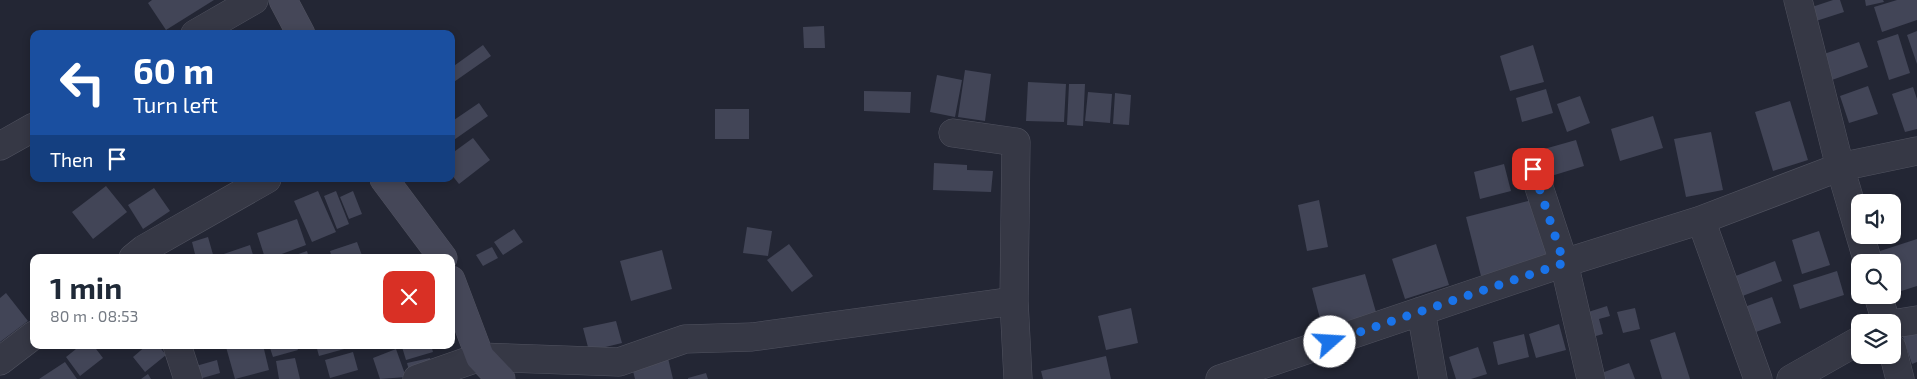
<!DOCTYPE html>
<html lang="en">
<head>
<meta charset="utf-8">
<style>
	:root { --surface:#fff; --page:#f6f6f7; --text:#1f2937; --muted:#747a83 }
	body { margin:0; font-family:"Exo 2",sans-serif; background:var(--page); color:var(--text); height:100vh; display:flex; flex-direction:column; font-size:19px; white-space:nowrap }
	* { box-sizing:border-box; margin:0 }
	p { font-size:16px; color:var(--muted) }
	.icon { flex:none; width:28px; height:28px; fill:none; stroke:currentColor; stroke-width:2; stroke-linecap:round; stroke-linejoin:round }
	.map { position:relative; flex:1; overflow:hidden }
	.drawer { position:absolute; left:30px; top:254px; width:425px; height:95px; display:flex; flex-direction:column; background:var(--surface); border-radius:10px; box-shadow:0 2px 8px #0003 }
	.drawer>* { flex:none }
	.hud { position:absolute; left:30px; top:30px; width:425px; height:152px; border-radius:10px; box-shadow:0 2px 8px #0003; background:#1a4fa0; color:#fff; overflow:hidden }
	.buttons { position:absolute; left:1851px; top:194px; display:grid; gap:10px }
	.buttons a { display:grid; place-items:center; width:50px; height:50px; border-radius:10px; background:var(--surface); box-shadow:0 2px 8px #0003; font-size:25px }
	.pin { position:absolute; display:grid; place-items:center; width:42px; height:42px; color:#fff; margin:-21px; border-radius:10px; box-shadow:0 2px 8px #0006 }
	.me { position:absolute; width:55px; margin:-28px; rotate:71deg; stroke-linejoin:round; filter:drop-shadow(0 0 4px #0008) }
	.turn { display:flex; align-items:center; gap:18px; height:105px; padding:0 20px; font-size:22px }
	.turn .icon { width:65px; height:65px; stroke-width:2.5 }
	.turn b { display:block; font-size:35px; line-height:42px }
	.then { display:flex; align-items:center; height:48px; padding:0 20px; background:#0003; gap:10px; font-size:19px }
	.round { display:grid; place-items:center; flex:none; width:52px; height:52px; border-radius:10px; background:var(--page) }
	.overview { display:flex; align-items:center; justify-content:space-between; height:85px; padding:0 20px }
	h1 { font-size:30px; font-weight:700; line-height:38px }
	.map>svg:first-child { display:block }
	.building { fill:#424557 }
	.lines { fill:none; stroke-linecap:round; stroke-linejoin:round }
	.street-casing { stroke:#515360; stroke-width:29 }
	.secondary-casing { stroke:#515360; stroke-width:29 }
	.street { stroke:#363845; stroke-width:28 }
	.secondary { stroke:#454758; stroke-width:28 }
	.route { stroke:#1a73e8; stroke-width:9; stroke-dasharray:0 16.2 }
</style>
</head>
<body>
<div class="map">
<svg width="1917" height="379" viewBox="0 0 1917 379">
	<rect width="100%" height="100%" fill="#232634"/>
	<!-- building -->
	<path class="building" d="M152 0H214L166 30 148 3Z
		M1833 0H1840L1844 12 1813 22 1809 8Z
		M1865 0H1883L1884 2 1866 6Z
		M1897 0H1917V20L1882 32 1874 7Z
		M824 26 825 48H804L803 27Z
		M1917 31V64L1907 35Z
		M1898 34 1910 73 1889 80 1877 41Z
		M1859 42 1868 67 1832 80 1824 54Z
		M483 45 491 56 451 84V68Z
		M1533 45 1544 82 1510 91 1500 56Z
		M965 70 991 74 985 121 958 117Z
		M937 75 962 80 955 117 930 112Z
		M1028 82 1066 84 1064 122 1026 121Z
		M1069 84H1085L1083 126 1067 125Z
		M1868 86 1878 114 1849 123 1840 96Z
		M1913 87 1917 99V129L1905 132 1892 94Z
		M1546 89 1553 113 1522 122 1516 98Z
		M864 91 911 92 910 113 864 111Z
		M1088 92 1112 94 1110 123 1085 121Z
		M1115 93 1131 95 1129 125 1113 124Z
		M1580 96 1590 123 1567 132 1557 104Z
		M1790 101 1808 160 1773 171 1755 112Z
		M479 103 488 116 451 142V122Z
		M715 109H749V139H715Z
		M1653 116 1663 148 1620 161 1611 129Z
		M1711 132 1723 190 1686 197 1674 139Z
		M473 138 490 160 459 184 451 174V154Z
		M1576 140 1584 166 1538 180 1530 153Z
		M934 163 967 165V170L993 171 991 192 933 190Z
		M1504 164 1511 191 1480 199 1474 172Z
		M106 186 127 212 93 239 72 212Z
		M154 188 170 211 143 229 128 205Z
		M318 191 336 232 312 242 294 201Z
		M336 191 349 224 337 229 324 196Z
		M353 191 362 214 349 219 340 197Z
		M1536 199 1550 259 1481 276 1466 217Z
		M1319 200 1328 247 1307 251 1298 205Z
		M297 219 306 245 271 258H265L257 233Z
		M747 227 772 231 768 256 743 253Z
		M514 229 523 242 503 255 494 242Z
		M1819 231 1830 265 1802 274 1792 240Z
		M208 237 214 258H196L192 242Z
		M1917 239V286L1892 294V262H1881L1877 252Z
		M357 242 363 258H332L330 251Z
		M789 244 813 276 792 292 767 260Z
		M1436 244 1449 285 1405 299 1392 259Z
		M250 245 254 258H215V257Z
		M492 247 498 258 483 266 476 255Z
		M662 250 672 289 631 301 620 261Z
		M307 251 309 258H290V257Z
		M1775 261 1782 281 1732 300 1725 280Z
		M1837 271 1844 295 1800 309 1793 285Z
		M1365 274 1378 319 1324 334 1312 288Z
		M6 293 28 321 0 342V298Z
		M1772 297 1781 323 1745 336 1736 310Z
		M1607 306 1610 316 1599 319 1603 334 1589 338 1582 314Z
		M1131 308 1138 343 1106 350 1098 316Z
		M1635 308 1640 329 1623 333 1617 312Z
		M616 321 622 343 589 351 583 328Z
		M1559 324 1566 350 1536 358 1529 334Z
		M1917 329V362L1912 364 1902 334Z
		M1675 332 1690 379H1662L1650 340Z
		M1524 334 1529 357 1498 365 1493 342Z
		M81 345H93L103 358 80 376 66 357Z
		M147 345H158L166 355 145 372 133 357Z
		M234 345H263L269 370 235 379 226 347Z
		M269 345H296L298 350 273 357Z
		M316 345H355V346L319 356Z
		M409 345H431L433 352 406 360 402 347Z
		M1478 347 1487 374 1471 379H1456L1449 357Z
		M396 349 406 377 380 379 373 358Z
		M353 352 358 370 330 378 325 360Z
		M1106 356 1111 379H1043L1041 371Z
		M295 358 300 379H279L276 361Z
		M430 358 434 372 411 378 407 363Z
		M668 358 673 379H635L632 367Z
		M217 360 220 373 199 379 189 368Z
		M65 362 77 379H39Z
		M1629 363 1635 379H1597L1596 375Z
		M706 373 708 379H688V378Z
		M148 374 151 379H141Z"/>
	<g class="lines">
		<!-- street casing -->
		<g class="street-casing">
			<path id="street" d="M1798 0 1840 167 1868 262
				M195 34 254 0
				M953 133 1016 142 1014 301 1018 379
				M0 146 34 127
				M1533 169 1564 263 1591 379
				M1701 220 1758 379
				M133 258 144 249 267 179
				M1878 295 1886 322
				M1421 311 1433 379
				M1892 324 1917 320
				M177 345 188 379
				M1892 348 1900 379
				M0 361 34 335
				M417 379 480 357 619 362 685 339 752 337 1014 301
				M1220 379 1564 263 1701 220 1840 167 1917 151
				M1791 379 1860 340"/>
		</g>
		<!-- secondary casing -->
		<g class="secondary-casing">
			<path id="secondary" d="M283 0 301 34
				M384 179 443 258
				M451 280 480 357 501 379"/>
		</g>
		<!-- street -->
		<use href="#street" class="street"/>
		<!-- secondary -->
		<use href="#secondary" class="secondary"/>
	</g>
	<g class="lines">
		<!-- route -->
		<path class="route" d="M1330 342 1564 263 1533 169"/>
	</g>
</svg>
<div class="buttons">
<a><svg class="icon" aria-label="sound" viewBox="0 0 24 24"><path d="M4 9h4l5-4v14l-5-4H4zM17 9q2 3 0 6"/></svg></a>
<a><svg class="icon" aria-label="search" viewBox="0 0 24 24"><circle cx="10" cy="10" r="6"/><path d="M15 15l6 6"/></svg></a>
<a><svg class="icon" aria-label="layers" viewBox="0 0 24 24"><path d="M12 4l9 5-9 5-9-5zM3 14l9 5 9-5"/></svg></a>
</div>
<div class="pin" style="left:1533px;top:169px;background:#d93025"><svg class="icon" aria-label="arrive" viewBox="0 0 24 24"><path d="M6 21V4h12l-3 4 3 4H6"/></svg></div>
<svg class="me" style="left:1330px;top:342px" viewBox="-20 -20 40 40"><circle r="19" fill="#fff"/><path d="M0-13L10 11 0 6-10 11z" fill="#1a73e8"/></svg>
<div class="hud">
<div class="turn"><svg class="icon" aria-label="left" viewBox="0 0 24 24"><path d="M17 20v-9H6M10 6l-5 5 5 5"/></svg><div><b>60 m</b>Turn left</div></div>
<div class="then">Then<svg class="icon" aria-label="arrive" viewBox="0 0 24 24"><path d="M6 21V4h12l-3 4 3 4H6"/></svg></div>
</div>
<section class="drawer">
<div class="overview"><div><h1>1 min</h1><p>80 m · 08:53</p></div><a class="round" style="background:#d93025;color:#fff"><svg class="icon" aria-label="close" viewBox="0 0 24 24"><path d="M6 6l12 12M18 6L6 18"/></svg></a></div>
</section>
</div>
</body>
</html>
